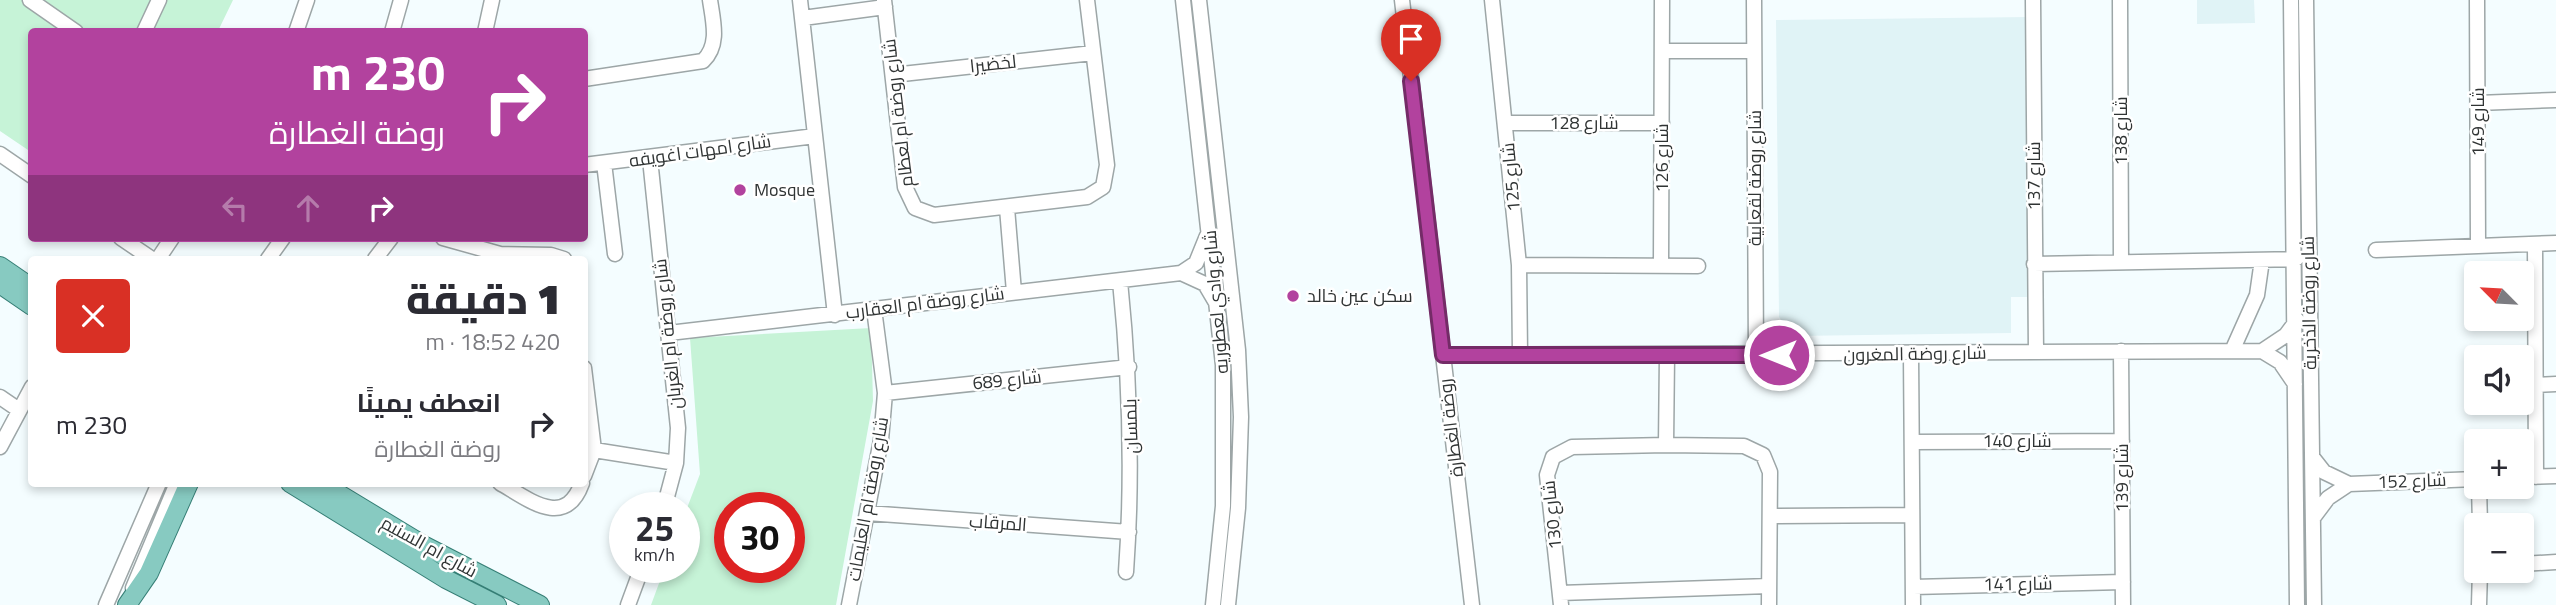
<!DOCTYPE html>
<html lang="ar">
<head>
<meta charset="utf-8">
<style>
	:root { --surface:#fff; --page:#f2f2f3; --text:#2b2b33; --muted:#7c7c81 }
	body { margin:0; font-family:"Titillium Web",Cairo,sans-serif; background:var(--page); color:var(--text); direction:rtl; height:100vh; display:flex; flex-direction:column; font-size:26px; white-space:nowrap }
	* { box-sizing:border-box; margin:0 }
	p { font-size:23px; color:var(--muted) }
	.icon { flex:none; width:38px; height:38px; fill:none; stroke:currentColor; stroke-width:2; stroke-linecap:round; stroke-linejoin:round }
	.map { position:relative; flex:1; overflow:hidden; direction:ltr }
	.side { position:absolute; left:28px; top:256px; width:560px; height:231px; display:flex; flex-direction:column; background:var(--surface); border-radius:7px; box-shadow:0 4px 10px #0003; direction:rtl }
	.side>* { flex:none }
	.guide { position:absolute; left:28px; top:28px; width:560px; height:214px; border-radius:7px; box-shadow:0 4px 10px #0003; direction:rtl; background:#b2429e; color:#fff; overflow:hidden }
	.needle { width:46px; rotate:294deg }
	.fabs { position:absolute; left:2464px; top:261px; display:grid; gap:14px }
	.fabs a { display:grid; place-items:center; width:70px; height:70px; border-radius:7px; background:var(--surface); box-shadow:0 4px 10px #0003; font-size:35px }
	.speed { position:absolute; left:609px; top:492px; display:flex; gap:14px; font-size:35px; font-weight:700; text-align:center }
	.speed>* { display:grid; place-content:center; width:91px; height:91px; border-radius:50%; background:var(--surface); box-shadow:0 4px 10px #0003; line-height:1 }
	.speed small { font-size:18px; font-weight:400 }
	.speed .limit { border:10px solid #d22; background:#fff; color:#111 }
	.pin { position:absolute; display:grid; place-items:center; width:60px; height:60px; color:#fff; margin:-72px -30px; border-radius:50% 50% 50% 0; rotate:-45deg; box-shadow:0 0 7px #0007 }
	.pin .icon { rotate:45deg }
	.me { position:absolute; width:77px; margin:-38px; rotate:270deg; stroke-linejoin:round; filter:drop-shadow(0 0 5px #0008) }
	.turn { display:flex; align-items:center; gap:24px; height:147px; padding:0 28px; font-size:32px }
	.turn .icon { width:91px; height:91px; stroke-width:2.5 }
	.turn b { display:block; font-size:49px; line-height:60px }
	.lanes { display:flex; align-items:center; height:66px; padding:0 28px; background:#0003; justify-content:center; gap:35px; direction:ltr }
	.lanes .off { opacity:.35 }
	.round { display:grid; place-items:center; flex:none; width:74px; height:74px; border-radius:7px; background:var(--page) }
	.summary { display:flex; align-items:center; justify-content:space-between; height:119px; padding:0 28px }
	h1 { font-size:42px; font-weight:800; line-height:52px }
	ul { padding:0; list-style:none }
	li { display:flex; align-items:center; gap:21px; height:98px; padding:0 28px }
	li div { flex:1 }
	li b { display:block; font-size:26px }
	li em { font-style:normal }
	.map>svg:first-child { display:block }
	.built { fill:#e0f3f6 }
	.green { fill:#c6f3d7; fill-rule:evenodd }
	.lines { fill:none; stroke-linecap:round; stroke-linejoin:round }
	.minor-casing { stroke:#9da6a7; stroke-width:17 }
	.major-casing { stroke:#357e75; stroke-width:20 }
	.minor { stroke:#fff; stroke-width:14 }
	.major { stroke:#87cac1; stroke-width:18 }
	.route-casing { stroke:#742b67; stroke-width:18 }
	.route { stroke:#b2429e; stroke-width:12 }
	.poi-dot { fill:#b2429e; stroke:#fff; stroke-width:2.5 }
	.labels { text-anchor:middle; stroke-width:5; stroke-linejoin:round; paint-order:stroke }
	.street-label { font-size:18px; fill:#303434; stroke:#fff }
	.poi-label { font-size:18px; fill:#303434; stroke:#fff; text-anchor:start }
</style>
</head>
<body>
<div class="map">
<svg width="2556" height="605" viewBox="0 0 2556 605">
	<rect width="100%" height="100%" fill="#f4fdff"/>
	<!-- built -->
	<path class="built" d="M2197 0H2254L2255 23 2197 24Z
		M2028 17 2030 297H2011V333L1794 336 1779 317 1776 20Z"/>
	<!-- green -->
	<path class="green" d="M0 0H233L218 31 32 32 31 152 0 131Z
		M871 328 873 401 836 605H651L665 567H684V516L700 474 690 338ZM730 508H789V567H730Z"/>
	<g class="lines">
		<!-- minor casing -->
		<g class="minor-casing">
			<path id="minor" d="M30 0 76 32
				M800 0 835 315
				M884 0 905 187 915 208 934 215 1087 197 1103 187 1107 165 1087 0
				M1183 0 1223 365V506L1213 605
				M1199 0 1238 350 1241 417 1238 508 1228 605
				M1402 0 1472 605
				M1492 0 1519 265 1520 354
				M1754 0 1756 355
				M2033 0 2036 352
				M2120 0 2121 262
				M2291 0 2297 605
				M2306 0 2314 605
				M2477 0 2478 245
				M803 18 885 7
				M144 32 159 0
				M296 32 307 0
				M392 32 401 0
				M485 32 492 0
				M1662 51H1754
				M893 75 1093 53
				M584 79 703 61C720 45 713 21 710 0
				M2478 103 2556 100
				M1506 123H1662
				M0 154 32 176
				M650 159 678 428 676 463 664 508
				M604 163 615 254
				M584 165 815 136
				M1007 208 1014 292
				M121 238 152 259
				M443 238 500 254 551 255 564 259
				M2535 244 2536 477
				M2376 250 2556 243
				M158 259 172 238
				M268 259 283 238
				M375 259 391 238
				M2034 264 2296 259
				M1519 265 1698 266
				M1661 265 1662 0
				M1181 273 1196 263 1207 236
				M1120 281C1130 379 1133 474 1126 572
				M669 333 1181 273 1205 284 1215 301
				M2121 351 2123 605
				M2232 351 2257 295 2262 260
				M2262 351 2280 362 2295 384
				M1443 355 2262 351 2286 335 2297 320
				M1911 355 1913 605
				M584 368 594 450 584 476
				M2535 385 2556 384
				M885 393 1129 367
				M0 397 19 410
				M1912 442 2122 441
				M1666 445 1667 355
				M0 447 32 387
				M594 450 676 463
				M2313 458 2324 472 2349 484 2476 479
				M2522 477 2556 476
				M500 483C528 499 565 530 582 483
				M2479 486 2480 525
				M867 513 1129 532
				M1770 516 1912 515
				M2313 518 2328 498 2349 484
				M2522 564 2556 562
				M1913 587 2123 582
				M133 588 177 483
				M1560 593 1769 586
				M106 605 159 483
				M628 605 642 567
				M849 605 881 440 885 393 874 309
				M1561 605 1547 475 1553 457 1572 447 1666 445 1744 446 1763 455 1770 472 1769 605
				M2479 605 2480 570"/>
		</g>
		<!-- major casing -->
		<g class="major-casing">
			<path id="major" d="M0 266 32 288
				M0 284 32 306
				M290 483 446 579 497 605
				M321 483 425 546 540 605
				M127 605 149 573 189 483"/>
		</g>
		<!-- minor -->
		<use href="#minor" class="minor"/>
		<!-- major -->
		<use href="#major" class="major"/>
	</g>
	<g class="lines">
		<!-- route casing -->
		<g class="route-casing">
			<path id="route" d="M1411 81 1443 355H1779"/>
		</g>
		<!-- route -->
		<use href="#route" class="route"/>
	</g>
	<!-- markers -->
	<g class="poi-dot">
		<circle cx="740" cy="190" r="7"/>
		<circle cx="1293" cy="296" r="7"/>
	</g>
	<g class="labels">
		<!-- street labels -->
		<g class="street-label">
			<text transform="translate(993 64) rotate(-6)" y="6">لخضيرا</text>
			<text transform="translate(898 113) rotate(-97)" y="6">شارع روضة ام لعظام</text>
			<text transform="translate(2478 122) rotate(-90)" y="6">شارع 149</text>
			<text x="1584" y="129">شارع 128</text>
			<text transform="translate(2121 131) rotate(-90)" y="6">شارع 138</text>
			<text transform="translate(700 151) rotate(-8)" y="6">شارع امهات اغويفه</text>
			<text transform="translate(1662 158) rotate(-90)" y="6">شارع 126</text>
			<text transform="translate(2034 176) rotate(-90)" y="6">شارع 137</text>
			<text transform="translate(1511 177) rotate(-95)" y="6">شارع 125</text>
			<text transform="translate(1755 178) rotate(-90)" y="6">شارع روضة لقعابية</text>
			<text transform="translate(1216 302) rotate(-95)" y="6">شارع وادي لعطوريه</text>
			<text transform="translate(925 303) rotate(-7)" y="6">شارع روضة ام العقارب</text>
			<text transform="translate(2309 303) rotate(-91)" y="6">شارع روضة الذخرية</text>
			<text transform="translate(668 334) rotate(-96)" y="6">شارع روضة ام الغربان</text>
			<text transform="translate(1915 354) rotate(-1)" y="6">شارع روضة المغرون</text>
			<text transform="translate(1007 380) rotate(-6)" y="6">شارع 689</text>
			<text transform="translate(1131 426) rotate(-92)" y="6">بلمسان</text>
			<text transform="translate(1451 428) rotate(-97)" y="6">روضة الغطارة</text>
			<text x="2017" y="447">شارع 140</text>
			<text transform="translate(2122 478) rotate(-90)" y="6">شارع 139</text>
			<text transform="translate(2412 481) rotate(-2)" y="6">شارع 152</text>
			<text transform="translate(868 499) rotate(-80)" y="6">شارع روضة ام العليمات</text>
			<text transform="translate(1552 515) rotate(-96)" y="6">شارع 130</text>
			<text transform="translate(998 523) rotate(4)" y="6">المرقاب</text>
			<text transform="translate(429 547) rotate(29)" y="6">شارع ام السنيم</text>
			<text transform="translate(2018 584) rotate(-1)" y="6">شارع 141</text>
		</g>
		<!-- poi labels -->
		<g class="poi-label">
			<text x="754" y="196">Mosque</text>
			<text x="1307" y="302">سكن عين خالد</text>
		</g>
	</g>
</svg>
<div class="fabs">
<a><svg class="needle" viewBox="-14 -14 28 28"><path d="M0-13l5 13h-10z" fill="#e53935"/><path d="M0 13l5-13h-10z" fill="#7c7c81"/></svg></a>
<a><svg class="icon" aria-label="sound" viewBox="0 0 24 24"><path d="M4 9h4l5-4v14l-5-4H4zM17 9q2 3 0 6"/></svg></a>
<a>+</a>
<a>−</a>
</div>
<div class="speed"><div>25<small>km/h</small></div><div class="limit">30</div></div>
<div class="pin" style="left:1411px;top:81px;background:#d93025"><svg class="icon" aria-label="arrive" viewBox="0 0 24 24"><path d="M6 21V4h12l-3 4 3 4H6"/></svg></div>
<svg class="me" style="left:1779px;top:355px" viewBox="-20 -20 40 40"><circle r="17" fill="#b2429e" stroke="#fff" stroke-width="3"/><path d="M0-11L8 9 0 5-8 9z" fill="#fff"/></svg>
<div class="guide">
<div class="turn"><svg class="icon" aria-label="right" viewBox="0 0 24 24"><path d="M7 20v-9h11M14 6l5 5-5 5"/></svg><div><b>230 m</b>روضة الغطارة</div></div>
<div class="lanes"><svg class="icon off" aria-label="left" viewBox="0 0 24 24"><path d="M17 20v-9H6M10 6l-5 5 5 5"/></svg><svg class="icon off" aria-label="ahead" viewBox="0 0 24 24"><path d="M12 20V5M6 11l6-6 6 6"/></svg><svg class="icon" aria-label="right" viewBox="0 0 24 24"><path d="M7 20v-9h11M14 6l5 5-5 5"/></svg></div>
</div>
<section class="side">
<div class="summary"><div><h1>1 دقيقة</h1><p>420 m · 18:52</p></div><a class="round" style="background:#d93025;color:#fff"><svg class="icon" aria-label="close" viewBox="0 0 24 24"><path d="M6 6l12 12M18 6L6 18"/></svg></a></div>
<ul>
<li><svg class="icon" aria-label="right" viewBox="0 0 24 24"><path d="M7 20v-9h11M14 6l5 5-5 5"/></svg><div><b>انعطف يمينًا</b><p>روضة الغطارة</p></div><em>230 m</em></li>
</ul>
</section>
</div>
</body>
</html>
